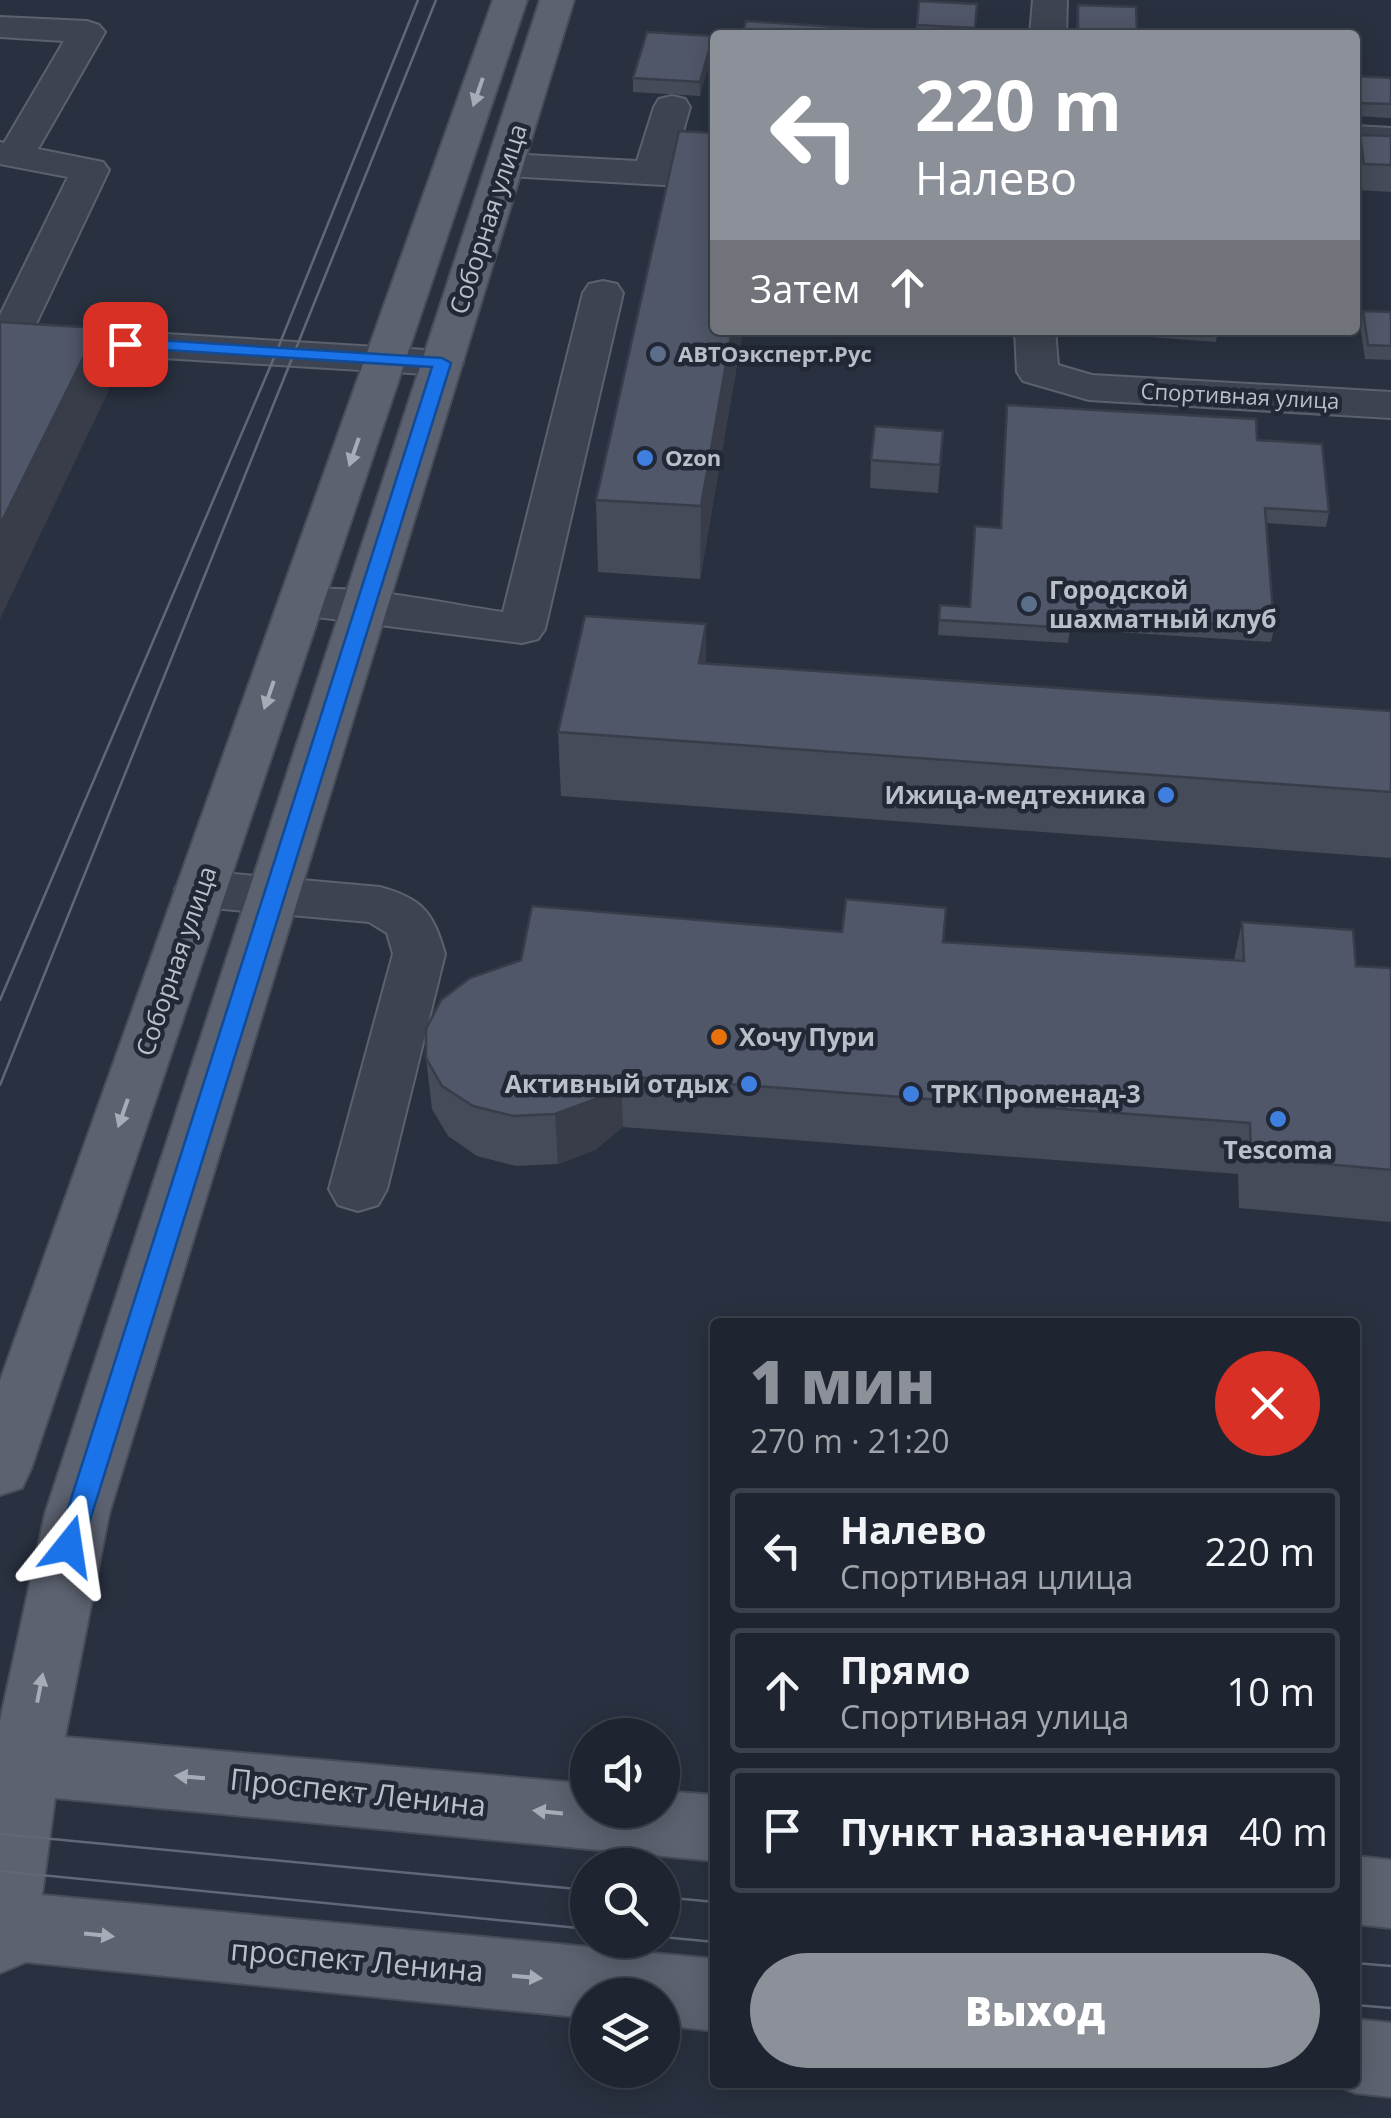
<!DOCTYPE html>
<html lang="ru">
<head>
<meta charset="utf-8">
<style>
	:root { --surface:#1f2530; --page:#272d38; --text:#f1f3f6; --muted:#a1a5ab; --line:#3c424c; --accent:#8c9099 }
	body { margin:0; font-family:"Open Sans",sans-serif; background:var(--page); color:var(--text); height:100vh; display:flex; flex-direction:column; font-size:38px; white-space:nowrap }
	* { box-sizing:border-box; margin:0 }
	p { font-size:32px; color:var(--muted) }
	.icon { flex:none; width:55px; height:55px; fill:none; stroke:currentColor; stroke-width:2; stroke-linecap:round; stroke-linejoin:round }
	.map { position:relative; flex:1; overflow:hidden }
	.panel { position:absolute; left:710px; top:1318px; width:650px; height:770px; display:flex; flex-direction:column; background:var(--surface); border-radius:10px; box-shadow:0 5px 25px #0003,0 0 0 2px var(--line) }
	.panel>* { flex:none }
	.hud { position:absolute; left:710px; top:30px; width:650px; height:305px; border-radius:10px; box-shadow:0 5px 25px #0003,0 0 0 2px var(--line); background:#8c9099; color:#fff; overflow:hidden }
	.controls { position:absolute; left:570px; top:1718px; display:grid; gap:20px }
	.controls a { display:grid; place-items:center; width:110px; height:110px; border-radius:50%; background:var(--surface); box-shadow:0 5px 25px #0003,0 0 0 2px var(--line); font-size:50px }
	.pin { position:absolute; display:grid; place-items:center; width:85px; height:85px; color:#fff; margin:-42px; border-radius:20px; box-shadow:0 5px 15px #0006 }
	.me { position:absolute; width:110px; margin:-55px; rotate:15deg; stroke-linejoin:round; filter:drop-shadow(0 0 8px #0008) }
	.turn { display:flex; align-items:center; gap:35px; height:210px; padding:0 40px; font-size:45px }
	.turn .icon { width:130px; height:130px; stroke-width:2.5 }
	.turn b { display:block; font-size:70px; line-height:85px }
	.then { display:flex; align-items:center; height:95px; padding:0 40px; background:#0003; gap:20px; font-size:38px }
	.round { display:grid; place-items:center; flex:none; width:105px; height:105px; border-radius:52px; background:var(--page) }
	.head { display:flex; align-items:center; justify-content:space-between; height:170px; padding:0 40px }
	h1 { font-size:60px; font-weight:800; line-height:75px; color:var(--accent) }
	.button { display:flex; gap:20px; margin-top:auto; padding:20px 40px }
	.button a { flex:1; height:115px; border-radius:60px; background:var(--accent); color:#fff; font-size:40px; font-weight:800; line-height:115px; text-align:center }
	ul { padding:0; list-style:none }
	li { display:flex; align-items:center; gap:30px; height:125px; margin:0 20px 15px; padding:0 20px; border:5px solid var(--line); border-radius:10px }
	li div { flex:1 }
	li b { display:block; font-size:38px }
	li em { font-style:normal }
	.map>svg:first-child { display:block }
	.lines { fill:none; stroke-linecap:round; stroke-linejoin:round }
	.minor-casing { stroke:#5b616d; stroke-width:4 }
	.major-casing { stroke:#474c59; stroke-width:4 }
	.minor { fill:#3d4350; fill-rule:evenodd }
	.major { fill:#5c6270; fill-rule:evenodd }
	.tram { stroke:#606776; stroke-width:2.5 }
	.wall { fill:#454b59 }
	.shaded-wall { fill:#383d49 }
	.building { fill:#505768; stroke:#383d49; stroke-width:2.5 }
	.oneway { fill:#a7acb8 }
	.route { fill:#1a73e8; stroke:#114b97; stroke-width:2.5 }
	.service-dot { fill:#5c6f8a; stroke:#222835; stroke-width:4 }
	.shop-dot { fill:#3f7fe0; stroke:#222835; stroke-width:4 }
	.food-dot { fill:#e8710a; stroke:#222835; stroke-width:4 }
	.labels { text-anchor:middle; stroke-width:9; stroke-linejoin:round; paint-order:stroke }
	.far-poi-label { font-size:22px; font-weight:bold; fill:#babfca; stroke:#222835; text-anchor:start }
	.far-street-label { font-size:22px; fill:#babfca; stroke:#222835 }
	.street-label { font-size:25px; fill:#babfca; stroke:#222835 }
	.poi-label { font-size:25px; font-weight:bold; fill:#babfca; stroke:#222835; text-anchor:start }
	.near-street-label { font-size:30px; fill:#babfca; stroke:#222835 }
</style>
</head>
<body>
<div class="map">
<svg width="1391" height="2118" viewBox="0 0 1391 2118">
	<rect width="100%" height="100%" fill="#293140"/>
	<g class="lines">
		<!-- minor casing -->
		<g class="minor-casing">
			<path id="minor" d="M1033 0H1067L1066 35H1030Z
				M0 17 87 21 99 25 105 32 38 149 103 162 109 170 35 326 442 351 457 354 463 363 457 372 442 375 0 348V315L68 177 0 164V142L4 143 64 41 0 37Z
				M672 96 685 99 690 107 674 163 715 166V188L506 176 493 173 487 165 493 157 506 154 637 161 654 107 659 99Z
				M1355 126 1391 128V150L1355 148Z
				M603 281 617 284 623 293 545 629 538 639 522 643 285 613 278 603 285 593C340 579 444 604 503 612L583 293 589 284Z
				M1015 330H1055L1058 365 1092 375 1391 392V418L1089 400 1023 381 1017 372Z
				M201 871 380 887C423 899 433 912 445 954L387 1189 378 1205 358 1211 338 1205 329 1189 393 954 387 933 369 922 201 907 183 902 175 889 183 876Z"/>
		</g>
		<!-- major casing -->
		<g class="major-casing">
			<path id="major" d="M493 0H527L31 1469 22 1488 0 1495V1381Z
				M540 0H574L109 1514 65 1737 588 1784V1810H662V1791L715 1795V1861L55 1798 42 1895 715 1959V2031L662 2025V1995H588V2018L26 1962 0 1973V1721L45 1514Z
				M1355 1856 1391 1860V1928L1355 1924Z
				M1355 2019 1391 2023V2097L1355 2093 1330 2082H1355Z"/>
		</g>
		<!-- minor -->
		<use href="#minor" class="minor"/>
		<!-- major -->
		<use href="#major" class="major"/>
		<!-- tram -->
		<path class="tram" d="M0 1000 276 353 418 0
			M0 1085 436 0
			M0 1834 588 1890
			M0 1871 588 1929
			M662 1897 715 1902
			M662 1937 715 1942
			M1355 1963 1391 1966
			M1355 2005 1391 2008"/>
	</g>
	<!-- wall -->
	<path class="wall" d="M919 1 977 4 975 35H742L916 32Z
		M1078 5 1136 7V35H1076Z
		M713 36V49L700 96 633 92V78Z
		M1355 76 1391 78V118L1355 116Z
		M1360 135 1391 136V192L1359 190 1355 162Z
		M1363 311 1391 312V360L1365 359 1360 325Z
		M715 330H743L700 579 598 572 596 500Z
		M1137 330H1218L1216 342 1137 336Z
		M1007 405 1257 440 1329 512 1326 527 1266 523 1274 628 1271 642 1070 629 1068 643 938 635 940 605 970 607 1001 527Z
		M943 431 938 493 870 488 871 460Z
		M706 663 1391 711V858L561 796 558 732Z
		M1242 922 1356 966 1391 968V1222L1239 1208 1238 1174 623 1127 595 1150 558 1164 516 1166 477 1156 448 1136 432 1109 426 1058 943 942 1234 960Z"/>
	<!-- shaded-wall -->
	<path class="shaded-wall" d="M713 36V49L700 96V82Z
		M98 328 109 390 0 619V525Z
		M732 330H743L700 579 701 506Z
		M706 624V688L699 663Z
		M621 1076 623 1127 595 1150 558 1164 555 1114Z"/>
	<!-- building -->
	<path class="building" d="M919 1 977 4 975 28 917 25Z
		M1078 5 1136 7 1137 32 1078 29Z
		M746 21 960 35H742Z
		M647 32 713 36 700 82 633 78Z
		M1355 76 1391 78V104L1355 103Z
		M679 131 715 133V330H732L701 506 596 500Z
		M1360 135 1391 136V165L1364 164Z
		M1363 311 1391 312V346L1368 345Z
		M0 322 98 328 0 525Z
		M1007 405 1256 419 1257 440 1322 444 1329 512 1265 508 1274 628 1070 614V628L939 620 940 605 970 607 975 526 1001 528Z
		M875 426 943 431 940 465 871 460Z
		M585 616 706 624 699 663 1391 711V792L558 732Z
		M846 899 946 908 943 942 1244 961 1242 922 1353 930 1356 966 1391 968V1170L1251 1157 1250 1123 621 1076 593 1100 555 1114 513 1116 473 1106 442 1086 426 1058V1029L441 1000 470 978 521 960 532 906 842 932Z"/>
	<!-- one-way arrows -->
	<defs><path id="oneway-solid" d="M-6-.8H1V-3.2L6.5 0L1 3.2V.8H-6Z" transform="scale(2.5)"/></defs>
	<g class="oneway">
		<use href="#oneway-solid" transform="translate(478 92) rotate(109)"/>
		<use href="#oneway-solid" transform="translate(354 452) rotate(109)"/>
		<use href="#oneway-solid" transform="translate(269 695) rotate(109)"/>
		<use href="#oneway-solid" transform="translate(123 1113) rotate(109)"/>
		<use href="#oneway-solid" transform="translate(40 1688) rotate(-79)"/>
		<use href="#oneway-solid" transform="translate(190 1777) rotate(-175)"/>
		<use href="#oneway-solid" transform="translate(548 1812) rotate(-174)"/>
		<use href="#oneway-solid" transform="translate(99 1935) rotate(6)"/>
		<use href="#oneway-solid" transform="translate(527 1977) rotate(5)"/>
	</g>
	<!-- route -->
	<path class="route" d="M125 338 442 358 451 363 82 1546 78 1554 69 1558 60 1554 56 1546 432 367 119 347 117 344Z"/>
	<!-- markers -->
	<g class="service-dot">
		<circle cx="658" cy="354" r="10"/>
		<circle cx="1029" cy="604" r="10"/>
	</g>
	<g class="shop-dot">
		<circle cx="645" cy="458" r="10"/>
		<circle cx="1166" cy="795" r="10"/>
		<circle cx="749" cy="1084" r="10"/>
		<circle cx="911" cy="1094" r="10"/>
		<circle cx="1278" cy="1119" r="10"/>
	</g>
	<circle class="food-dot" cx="719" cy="1037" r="10"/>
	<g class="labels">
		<!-- far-poi labels -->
		<g class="far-poi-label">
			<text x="678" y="362">АВТОэксперт.Рус</text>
			<text x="665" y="466">Ozon</text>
		</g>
		<!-- far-street labels -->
		<g class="far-street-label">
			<text transform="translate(1240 396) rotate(3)" y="8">Спортивная улица</text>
		</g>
		<!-- street labels -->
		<g class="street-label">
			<text transform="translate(488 219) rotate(-72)" y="9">Соборная улица</text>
			<text transform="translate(176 961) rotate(-71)" y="9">Соборная улица</text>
		</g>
		<!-- poi labels -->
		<g class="poi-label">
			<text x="1049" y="599">Городской<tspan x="1049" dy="29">шахматный клуб</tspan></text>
			<text x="1146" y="804" text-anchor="end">Ижица-медтехника</text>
			<text x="739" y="1046">Хочу Пури</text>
			<text x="729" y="1093" text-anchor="end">Активный отдых</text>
			<text x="931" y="1103">ТРК Променад-3</text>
			<text x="1278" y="1159" text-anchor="middle">Tescoma</text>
		</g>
		<!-- near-street labels -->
		<g class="near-street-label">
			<text transform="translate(358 1793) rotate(6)" y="10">Проспект Ленина</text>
			<text transform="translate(357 1961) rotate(5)" y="10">проспект Ленина</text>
		</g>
	</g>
</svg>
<div class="controls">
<a><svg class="icon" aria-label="sound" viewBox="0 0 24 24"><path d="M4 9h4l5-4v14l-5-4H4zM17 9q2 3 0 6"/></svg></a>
<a><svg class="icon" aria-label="search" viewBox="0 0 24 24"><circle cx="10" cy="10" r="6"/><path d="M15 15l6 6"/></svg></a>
<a><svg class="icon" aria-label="layers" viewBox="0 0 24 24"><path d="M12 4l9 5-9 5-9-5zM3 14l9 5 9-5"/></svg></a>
</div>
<div class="pin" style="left:125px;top:344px;background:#d93025"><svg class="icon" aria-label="arrive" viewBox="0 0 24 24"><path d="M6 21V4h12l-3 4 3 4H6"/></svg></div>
<svg class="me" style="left:69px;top:1546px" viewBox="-20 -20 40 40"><path d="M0-17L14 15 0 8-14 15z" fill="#1a73e8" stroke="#fff" stroke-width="4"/></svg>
<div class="hud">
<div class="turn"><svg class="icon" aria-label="left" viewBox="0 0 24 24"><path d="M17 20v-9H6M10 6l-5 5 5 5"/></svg><div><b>220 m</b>Налево</div></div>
<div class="then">Затем<svg class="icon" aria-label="ahead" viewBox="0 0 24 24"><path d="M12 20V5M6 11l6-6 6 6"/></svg></div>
</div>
<section class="panel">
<div class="head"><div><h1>1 мин</h1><p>270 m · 21:20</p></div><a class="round" style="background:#d93025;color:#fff"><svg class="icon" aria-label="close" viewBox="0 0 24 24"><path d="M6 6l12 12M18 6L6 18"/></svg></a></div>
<ul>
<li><svg class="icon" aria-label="left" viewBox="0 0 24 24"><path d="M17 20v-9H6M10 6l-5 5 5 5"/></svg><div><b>Налево</b><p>Спортивная цлица</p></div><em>220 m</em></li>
<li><svg class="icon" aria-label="ahead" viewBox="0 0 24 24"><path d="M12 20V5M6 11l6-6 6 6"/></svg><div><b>Прямо</b><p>Спортивная улица</p></div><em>10 m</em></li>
<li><svg class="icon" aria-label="arrive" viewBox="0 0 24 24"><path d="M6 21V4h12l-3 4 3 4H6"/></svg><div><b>Пункт назначения</b></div><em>40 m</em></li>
</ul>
<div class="button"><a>Выход</a></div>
</section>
</div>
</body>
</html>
